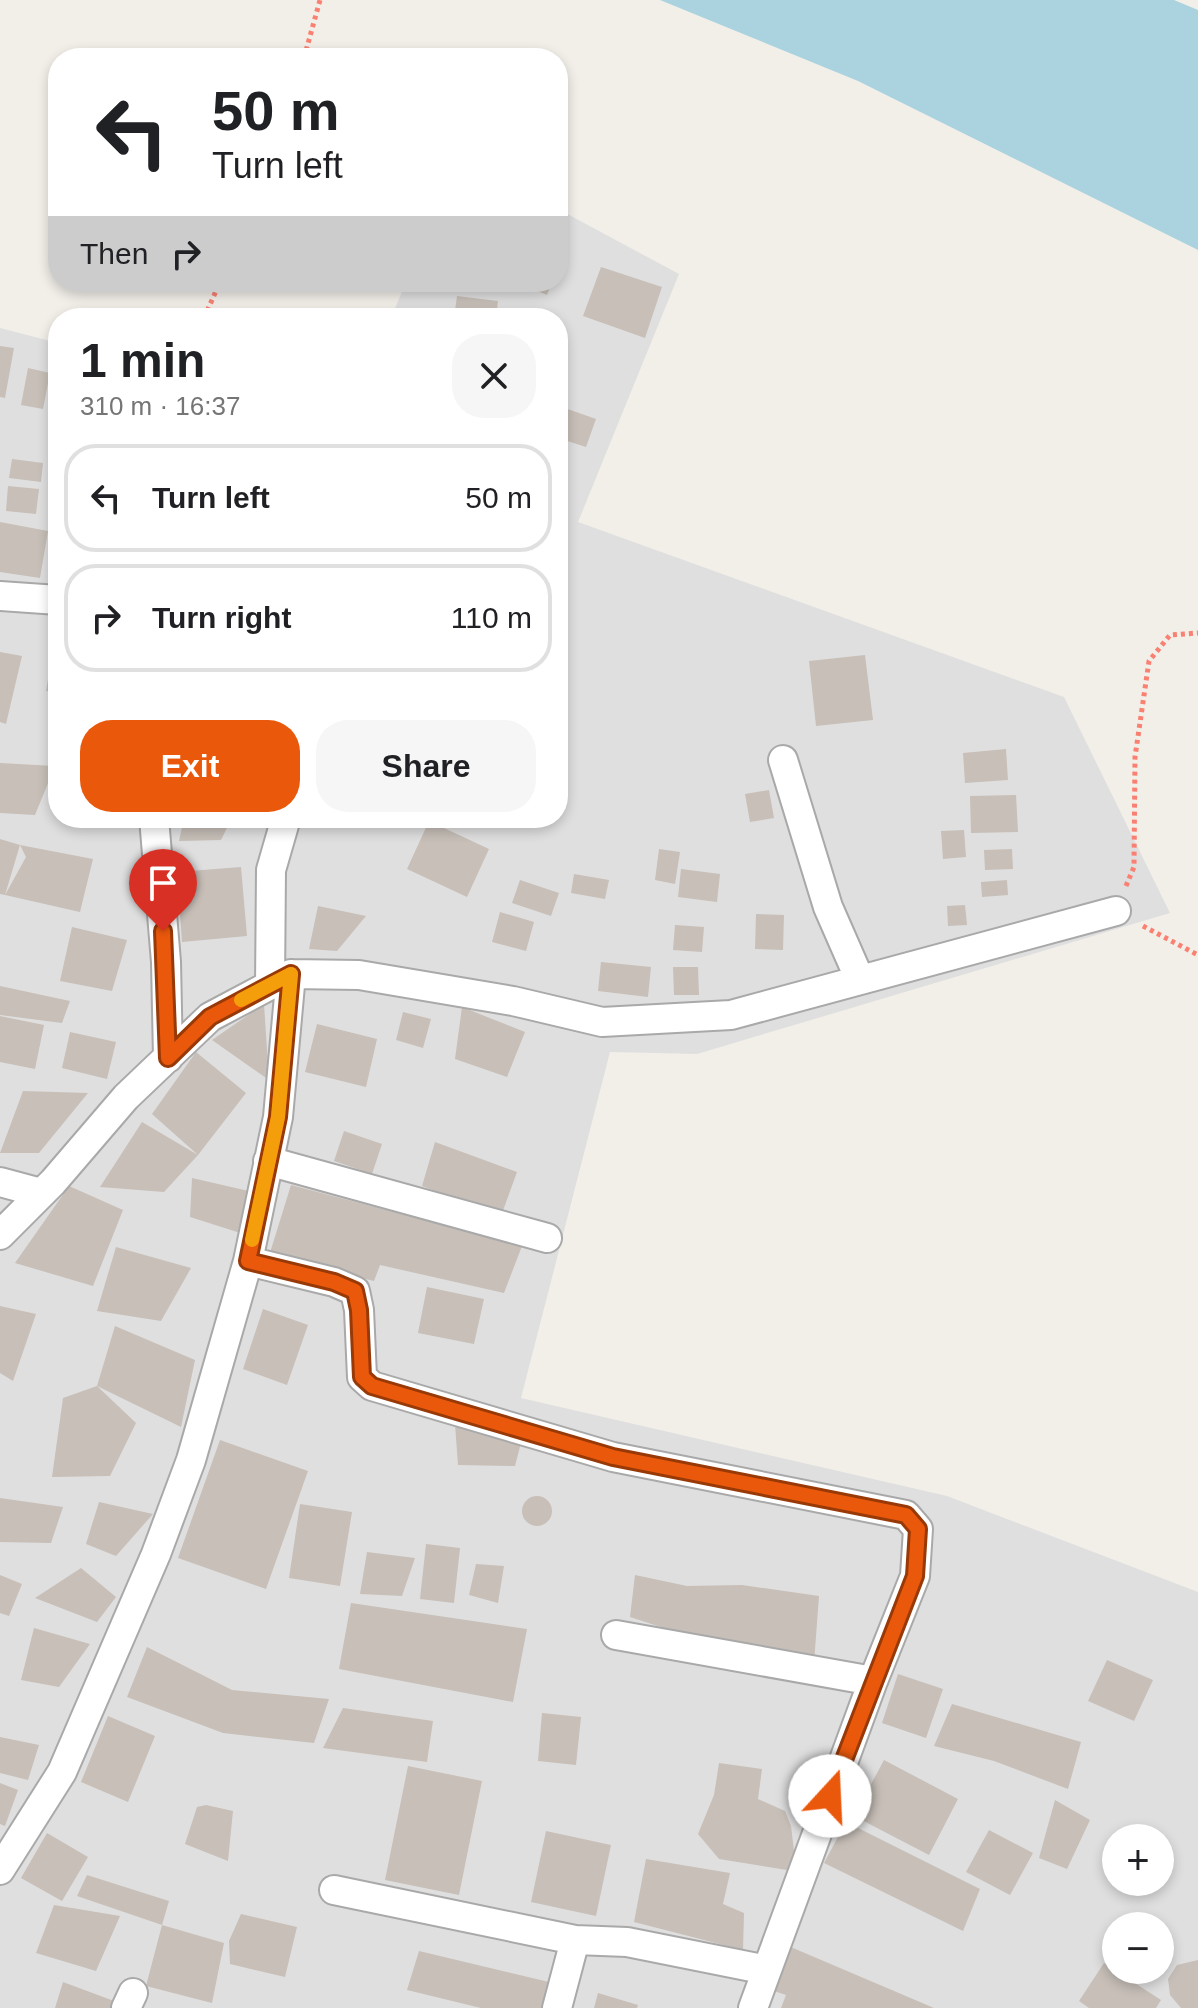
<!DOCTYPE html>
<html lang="en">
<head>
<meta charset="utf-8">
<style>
	:root { --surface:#fff; --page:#f6f6f6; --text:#202124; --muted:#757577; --line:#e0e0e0; --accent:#ea580c }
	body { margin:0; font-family:Arial,sans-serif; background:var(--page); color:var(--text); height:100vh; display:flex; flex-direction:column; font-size:30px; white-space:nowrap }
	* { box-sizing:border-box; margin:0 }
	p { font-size:26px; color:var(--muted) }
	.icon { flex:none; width:44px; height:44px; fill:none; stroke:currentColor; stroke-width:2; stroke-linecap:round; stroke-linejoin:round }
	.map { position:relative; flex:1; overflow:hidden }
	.panel { position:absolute; left:48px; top:308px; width:520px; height:520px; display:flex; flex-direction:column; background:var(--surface); border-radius:32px; box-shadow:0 4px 12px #0003 }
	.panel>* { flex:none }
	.banner { position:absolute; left:48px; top:48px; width:520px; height:244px; border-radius:32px; box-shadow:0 4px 12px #0003; background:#fff; color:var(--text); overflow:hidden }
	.tools { position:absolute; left:1102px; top:1824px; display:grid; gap:16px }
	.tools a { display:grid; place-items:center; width:72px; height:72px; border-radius:50%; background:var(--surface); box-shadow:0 4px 12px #0003; font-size:40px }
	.pin { position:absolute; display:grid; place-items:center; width:68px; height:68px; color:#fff; margin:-82px -34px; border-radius:50% 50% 50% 0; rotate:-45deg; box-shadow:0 0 8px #0007 }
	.pin .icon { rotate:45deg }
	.me { position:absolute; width:88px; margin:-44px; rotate:20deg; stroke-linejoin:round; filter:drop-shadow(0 0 6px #0008) }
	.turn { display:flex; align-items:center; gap:28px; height:168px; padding:0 32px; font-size:36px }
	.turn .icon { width:104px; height:104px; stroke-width:2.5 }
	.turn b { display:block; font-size:56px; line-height:68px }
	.then { display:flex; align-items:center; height:76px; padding:0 32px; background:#0003; gap:16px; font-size:30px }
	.round { display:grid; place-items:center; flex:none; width:84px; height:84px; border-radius:32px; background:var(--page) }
	.overview { display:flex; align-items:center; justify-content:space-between; height:136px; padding:0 32px }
	h1 { font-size:48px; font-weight:600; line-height:60px }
	.action { display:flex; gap:16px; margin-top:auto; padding:16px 32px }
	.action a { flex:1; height:92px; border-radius:32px; background:var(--accent); color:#fff; font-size:32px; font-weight:600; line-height:92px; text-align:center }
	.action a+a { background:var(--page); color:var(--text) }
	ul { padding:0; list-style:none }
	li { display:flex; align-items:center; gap:24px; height:108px; margin:0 16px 12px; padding:0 16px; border:4px solid var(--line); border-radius:32px }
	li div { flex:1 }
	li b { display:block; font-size:30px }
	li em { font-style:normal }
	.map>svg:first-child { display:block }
	.residential { fill:#e0dfdf; fill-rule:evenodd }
	.water { fill:#aad3df }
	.building { fill:#c7bfb8 }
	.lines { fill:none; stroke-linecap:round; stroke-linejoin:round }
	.street-casing { stroke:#a9a9a9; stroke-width:32 }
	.path { stroke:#fa8072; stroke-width:5; stroke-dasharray:4 4; stroke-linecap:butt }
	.street { stroke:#fff; stroke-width:28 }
	.route-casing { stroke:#983908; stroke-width:20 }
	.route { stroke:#ea580c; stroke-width:14 }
	.slow { stroke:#f59e0b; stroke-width:14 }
</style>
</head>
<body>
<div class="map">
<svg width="1198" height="2008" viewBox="0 0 1198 2008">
	<rect width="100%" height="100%" fill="#f2efe9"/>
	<!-- residential -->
	<path class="residential" d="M558 209 679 274 578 522 1064 697 1170 913 697 1054 610 1052 521 1398 947 1496 1198 1592V2008H0V328L58 343V818H558V318H391L406 282H558ZM1116 1838H1160V1882H1116ZM1116 1926H1160V1970H1116Z"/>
	<!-- water -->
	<path class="water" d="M660 0H1174L1198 10V250L858 81Z"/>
	<!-- building -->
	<path class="building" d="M601 267 662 287 645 338 583 316Z
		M516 282H552L547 295Z
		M457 296 498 301 496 318H454Z
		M0 346 14 348 5 398 0 397Z
		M28 368 50 373 43 409 21 405Z
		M559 406 596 419 586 447 558 438Z
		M12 459 43 463 41 482 9 478Z
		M8 486 39 489 36 514 6 511Z
		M0 522 48 531 40 578 0 572Z
		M54 643H58V693L46 691Z
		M0 652 22 656 6 724 0 722Z
		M865 655 873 720 816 726 809 661Z
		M1006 749 1008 780 965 783 963 753Z
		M0 763 55 766 35 815 0 813Z
		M769 790 774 818 750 822 745 794Z
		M1016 795 1018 832 971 833 970 796Z
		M184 818H232L221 840 179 841Z
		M429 821 489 849 467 897 407 869Z
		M964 830 966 857 943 859 941 831Z
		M0 839 20 845 5 895 26 857 20 845 93 859 80 912 5 895 0 894Z
		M659 849 680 852 675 884 655 880Z
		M1012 849 1013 869 985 870 984 850Z
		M241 867 247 936 182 942 177 872Z
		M681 869 720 874 717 902 678 897Z
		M574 874 609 880 605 899 571 893Z
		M520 880 559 893 551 916 512 903Z
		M1007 880 1008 895 982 897 981 882Z
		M965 905 967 925 948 926 947 906Z
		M318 906 366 916 337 951 309 949Z
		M500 912 534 922 526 951 492 942Z
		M756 914 784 915 783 950 755 949Z
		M675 925 704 927 702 952 673 950Z
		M72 927 127 940 112 991 60 981Z
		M601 962 651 967 648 997 598 991Z
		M673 967H698L699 995H674Z
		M0 986 70 1001 62 1023 0 1015Z
		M264 1004 269 1080 212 1040Z
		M462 1007 525 1032 507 1077 455 1059Z
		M403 1012 431 1019 423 1048 396 1040Z
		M0 1016 44 1025 35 1069 0 1062Z
		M317 1024 377 1039 366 1087 305 1072Z
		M70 1032 116 1042 107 1079 62 1068Z
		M196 1052 246 1093 198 1155 152 1114Z
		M23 1091 88 1093 39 1153H0Z
		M142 1122 198 1155 164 1192 100 1187Z
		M344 1131 382 1144 372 1174 334 1161Z
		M435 1142 517 1172 501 1216 422 1186Z
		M192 1178 253 1192V1237L190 1217Z
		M291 1185 522 1246 504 1293 380 1265 374 1281 269 1256Z
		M69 1186 123 1210 93 1286 15 1263Z
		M116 1247 191 1268 161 1321 97 1311Z
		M427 1287 484 1299 474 1344 418 1333Z
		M0 1306 36 1314 13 1381 0 1373Z
		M263 1309 308 1325 287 1385 243 1369Z
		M115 1326 195 1360 181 1427 97 1386Z
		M97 1386 136 1423 110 1476 52 1477 63 1398Z
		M455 1424 524 1431 515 1466 458 1465Z
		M220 1440 308 1471 266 1589 178 1558Z
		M522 1511a15 15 0 1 1 30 0a15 15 0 1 1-30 0Z
		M0 1498 63 1507 51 1543 0 1542Z
		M99 1502 153 1514 116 1556 86 1544Z
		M300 1504 352 1512 340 1586 289 1578Z
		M426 1544 460 1548 454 1603 420 1599Z
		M367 1552 415 1558 402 1596 360 1594Z
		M476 1564 504 1566 498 1603 469 1595Z
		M81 1568 116 1597 97 1622 35 1598Z
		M0 1575 22 1584 9 1616 0 1613Z
		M635 1575 687 1586 742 1585 819 1596 814 1663 682 1634 630 1617Z
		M351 1603 527 1629 513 1702 339 1669Z
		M34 1628 90 1644 59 1687 21 1680Z
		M147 1647 232 1690 329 1699 314 1743 223 1733 127 1697Z
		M1107 1660 1153 1680 1134 1721 1088 1701Z
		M898 1674 943 1689 926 1738 882 1723Z
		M952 1704 1081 1742 1068 1789 994 1761 934 1746Z
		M343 1708 433 1721 427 1762 323 1748Z
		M542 1713 581 1717 576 1765 538 1761Z
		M108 1716 155 1736 128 1802 81 1782Z
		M0 1737 39 1745 28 1780 0 1773Z
		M884 1760 958 1799 929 1855 854 1816Z
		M719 1763 762 1769 758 1799 785 1811 791 1826 794 1851 787 1870 719 1859 698 1834 714 1795Z
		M408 1766 482 1781 459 1895 385 1880Z
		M0 1783 18 1790 5 1826 0 1824Z
		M1055 1800 1090 1820 1067 1869 1039 1858Z
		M206 1805 233 1811 228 1861 185 1844 197 1807Z
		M846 1822 980 1889 963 1931 824 1863Z
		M989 1830 1033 1853 1010 1895 966 1872Z
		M546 1831 611 1845 596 1916 531 1902Z
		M47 1833 88 1857 62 1901 21 1878Z
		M646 1859 730 1873 723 1904 744 1913 743 1950 634 1922Z
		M87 1875 169 1901 162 1925 77 1896Z
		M54 1905 120 1916 96 1971 36 1953Z
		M241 1914 297 1927 285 1977 230 1964 229 1941Z
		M162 1925 224 1943 212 2003 146 1986Z
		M786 1945 934 2008H781L786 1995 768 1989Z
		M419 1951 549 1982 542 2008H481L407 1990Z
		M1198 1960V2008H1181L1170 1995 1168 1979 1177 1965Z
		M1104 1963 1161 2000 1156 2008H1089L1079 2001Z
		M63 1982 114 2001 111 2008H55Z
		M598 1993 638 2005 637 2008H594Z"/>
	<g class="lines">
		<!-- street casing -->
		<g class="street-casing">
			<path id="street" d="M0 596 58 600
				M783 760 828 907 860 980
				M154 818 166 962 168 1058
				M270 985 271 870 286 818
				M268 1161 547 1238
				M0 1182 41 1193
				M0 1235 53 1182 126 1097 210 1017 291 974 359 975 513 1001 602 1022 731 1015 1116 911
				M248 1261 334 1282 355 1291 359 1310 362 1377 372 1386 613 1457 906 1515 918 1529 915 1576 873 1681 753 2008
				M616 1635 873 1681
				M0 1870 62 1772 156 1554 191 1460 248 1261 278 1117 291 974
				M334 1890 575 1940
				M126 2008 133 1993
				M557 2008 575 1940 627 1942 767 1970"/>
		</g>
		<!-- path -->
		<path class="path" d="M304 58 320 0
			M204 318 220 282
			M1126 886 1134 867 1135 757 1149 661 1170 635 1198 633
			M1143 926 1198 955"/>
		<!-- street -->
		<use href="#street" class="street"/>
	</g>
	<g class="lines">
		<!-- route casing -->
		<g class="route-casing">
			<path id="route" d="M163 931 168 1058 210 1017 291 974 278 1117 248 1261 334 1282 355 1291 359 1310 362 1377 372 1386 613 1457 906 1515 918 1529 915 1576 830 1796"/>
		</g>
		<!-- route -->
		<use href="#route" class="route"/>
		<!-- slow -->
		<path class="slow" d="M241 1000 291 974 278 1117 252 1240"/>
	</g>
</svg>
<div class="tools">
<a>+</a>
<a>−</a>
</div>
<div class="pin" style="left:163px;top:931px;background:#d93025"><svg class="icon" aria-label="arrive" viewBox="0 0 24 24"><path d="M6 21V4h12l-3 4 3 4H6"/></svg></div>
<svg class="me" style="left:830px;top:1796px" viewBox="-20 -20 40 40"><circle r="19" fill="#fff"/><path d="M0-13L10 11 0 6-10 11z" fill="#ea580c"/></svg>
<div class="banner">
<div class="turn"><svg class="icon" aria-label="left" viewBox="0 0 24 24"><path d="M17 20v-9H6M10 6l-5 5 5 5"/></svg><div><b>50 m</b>Turn left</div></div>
<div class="then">Then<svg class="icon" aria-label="right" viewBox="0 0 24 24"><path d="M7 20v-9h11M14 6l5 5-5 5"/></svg></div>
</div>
<section class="panel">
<div class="overview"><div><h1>1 min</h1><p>310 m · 16:37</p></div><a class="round"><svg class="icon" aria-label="close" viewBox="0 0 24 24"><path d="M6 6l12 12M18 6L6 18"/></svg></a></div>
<ul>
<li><svg class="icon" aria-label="left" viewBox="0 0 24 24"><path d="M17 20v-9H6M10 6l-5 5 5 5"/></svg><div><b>Turn left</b></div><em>50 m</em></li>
<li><svg class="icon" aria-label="right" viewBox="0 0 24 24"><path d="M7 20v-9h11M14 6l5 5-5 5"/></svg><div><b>Turn right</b></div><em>110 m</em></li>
</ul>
<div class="action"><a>Exit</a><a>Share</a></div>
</section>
</div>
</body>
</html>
